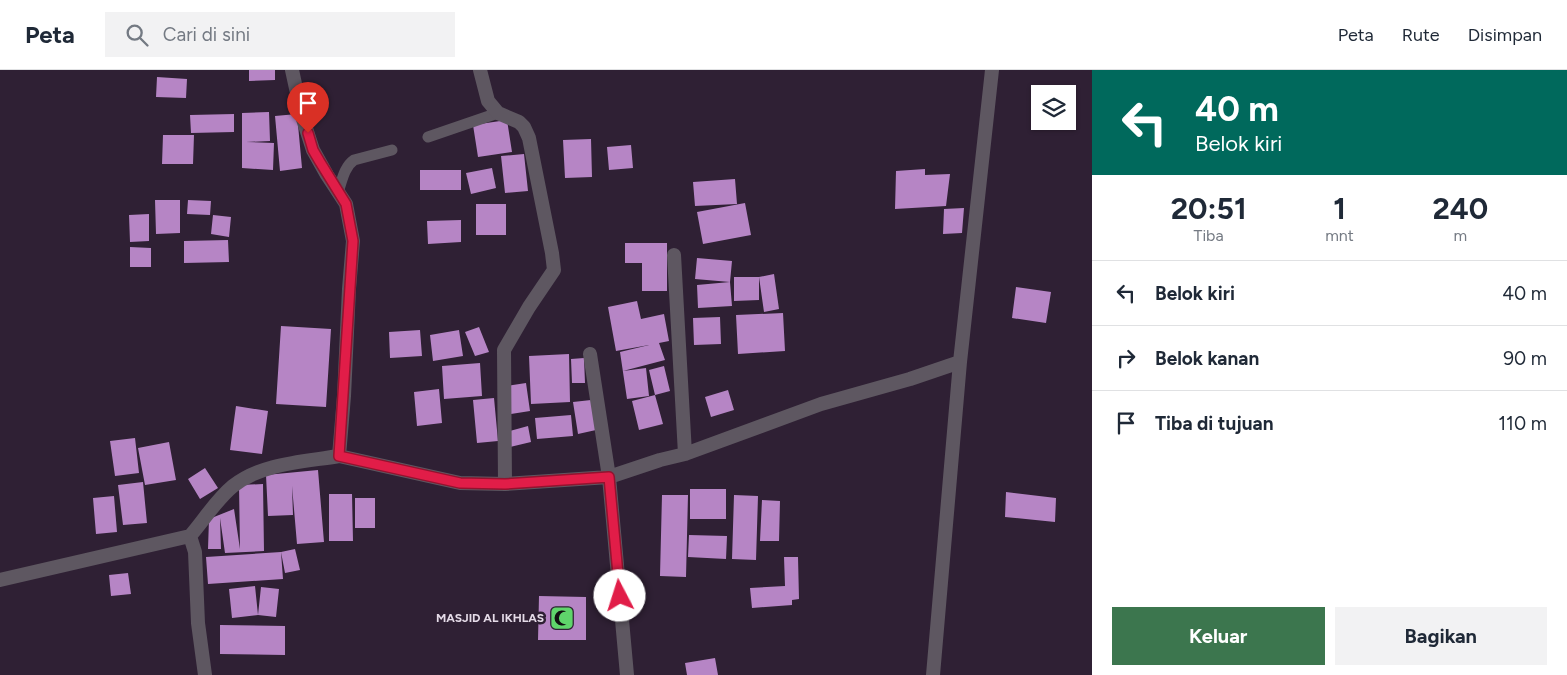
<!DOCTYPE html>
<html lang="id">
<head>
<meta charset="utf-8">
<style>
	:root { --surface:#fff; --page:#f2f2f3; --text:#1f2937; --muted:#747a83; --line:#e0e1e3; --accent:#3c764e }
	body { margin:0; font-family:Figtree,sans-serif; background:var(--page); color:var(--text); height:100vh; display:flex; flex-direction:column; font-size:19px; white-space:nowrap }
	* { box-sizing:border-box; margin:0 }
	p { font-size:16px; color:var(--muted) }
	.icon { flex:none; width:28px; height:28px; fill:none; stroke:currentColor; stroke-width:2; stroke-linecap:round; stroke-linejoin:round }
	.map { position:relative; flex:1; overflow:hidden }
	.sheet { display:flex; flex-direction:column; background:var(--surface); width:475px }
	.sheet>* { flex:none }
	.top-card { background:#00695c; color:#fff; overflow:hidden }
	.fabs { position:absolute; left:1031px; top:15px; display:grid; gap:10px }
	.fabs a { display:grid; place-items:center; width:45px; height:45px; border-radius:0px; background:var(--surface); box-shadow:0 1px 4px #0004; font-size:25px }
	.pin { position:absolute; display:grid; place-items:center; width:42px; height:42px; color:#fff; margin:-51px -21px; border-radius:50% 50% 50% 0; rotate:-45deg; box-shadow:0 0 5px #0007 }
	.pin .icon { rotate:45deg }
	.me { position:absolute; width:55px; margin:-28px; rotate:355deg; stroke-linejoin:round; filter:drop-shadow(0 0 4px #0008) }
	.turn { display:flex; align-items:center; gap:18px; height:105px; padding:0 20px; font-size:22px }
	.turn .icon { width:65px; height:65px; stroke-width:2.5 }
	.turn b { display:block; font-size:35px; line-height:42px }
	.eta { display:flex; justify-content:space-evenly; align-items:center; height:85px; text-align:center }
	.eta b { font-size:30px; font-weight:700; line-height:35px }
	.cta { display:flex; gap:10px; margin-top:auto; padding:10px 20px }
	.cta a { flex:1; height:58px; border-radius:0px; background:var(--accent); color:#fff; font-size:20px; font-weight:700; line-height:58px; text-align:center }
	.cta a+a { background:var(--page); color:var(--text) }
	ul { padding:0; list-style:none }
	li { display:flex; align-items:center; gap:15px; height:65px; padding:0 20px; border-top:1px solid var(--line) }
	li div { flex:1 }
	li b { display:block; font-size:19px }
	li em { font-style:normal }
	header { display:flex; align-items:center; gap:30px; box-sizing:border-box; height:70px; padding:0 25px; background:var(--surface); border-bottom:1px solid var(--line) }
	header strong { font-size:24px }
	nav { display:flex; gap:28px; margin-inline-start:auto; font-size:18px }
	.search { width:350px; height:45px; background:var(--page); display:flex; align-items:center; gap:12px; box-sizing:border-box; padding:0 18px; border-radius:0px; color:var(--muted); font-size:19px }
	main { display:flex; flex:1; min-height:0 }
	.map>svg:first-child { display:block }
	.building { fill:#b685c5 }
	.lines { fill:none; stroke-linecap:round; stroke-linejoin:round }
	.service { stroke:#5e5761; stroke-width:11 }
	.minor { stroke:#5e5761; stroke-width:14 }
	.route-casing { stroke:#92132f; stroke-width:12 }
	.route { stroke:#e11d48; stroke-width:9 }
	.labels { text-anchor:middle; stroke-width:5; stroke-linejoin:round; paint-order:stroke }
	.poi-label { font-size:12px; font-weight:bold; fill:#e5dbe8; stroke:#2f2034; text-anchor:end }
</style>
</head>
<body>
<header>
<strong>Peta</strong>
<div class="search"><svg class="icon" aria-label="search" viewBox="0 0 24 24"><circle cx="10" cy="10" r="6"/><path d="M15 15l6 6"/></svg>Cari di sini</div>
<nav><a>Peta</a><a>Rute</a><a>Disimpan</a></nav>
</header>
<main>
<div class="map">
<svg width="1092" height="605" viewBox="0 0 1092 605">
	<rect width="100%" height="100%" fill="#2f2034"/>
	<!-- building -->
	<path class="building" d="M249 0H275V10L249 11Z
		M157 7 187 9 186 28 156 27Z
		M269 42 270 71 246 72 274 73 273 100 242 98V43Z
		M234 44V62L191 63 190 45Z
		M297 44 302 98 280 101 275 46Z
		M507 50 512 82 478 87 473 55Z
		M163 65H194L193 94H162Z
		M591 69 592 107 565 108 563 70Z
		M631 75 633 98 609 100 607 77Z
		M524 84 528 121 505 123 501 86Z
		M492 98 496 118 471 124 466 103Z
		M925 99V105L950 104 946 136 895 139 896 101Z
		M420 100H461V120H420Z
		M735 109 737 134 695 136 693 112Z
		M155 130H180V163L156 164Z
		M188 130 211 131 210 145 187 144Z
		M745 133 751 165 703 174 697 142Z
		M476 134H506V165H476Z
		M964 138 962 163 943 164 944 139Z
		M149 144V171L130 172 129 145Z
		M213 145 231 147 229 167 211 164Z
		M461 150V172L428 174 427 151Z
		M228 170 229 192 184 193V171Z
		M625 173H667V221H642V193H625Z
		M130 177 151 178V197H130Z
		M697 188 732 191 730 212 695 209Z
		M774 204 779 239 764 242 759 207V230L734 231V207H759Z
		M730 212 732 236 698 238 697 215Z
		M1016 217 1051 222 1046 253 1012 248Z
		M637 231 641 249 664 244 669 271 659 273 665 290 623 301 646 298 649 326 627 329 620 282 649 275 616 281 608 237Z
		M783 243 785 281 738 284 736 245Z
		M720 247 721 274 694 275 693 248Z
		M281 256 331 259 326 337 276 334Z
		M479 257 489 282 475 286 465 262Z
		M420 260 422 286 390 288 389 262Z
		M459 260 463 286 433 291 430 265Z
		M569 284 570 332 531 334 529 286Z
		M584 288 585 313H572L571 289Z
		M480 293 482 326 444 329 442 296Z
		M664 296 670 321 655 325 649 300Z
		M526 313 530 341 511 344 507 316Z
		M439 319 442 353 417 356 414 322Z
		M728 320 734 340 711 347 705 327Z
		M655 325 663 354 639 360 632 331Z
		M494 328 498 371 477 373 473 330Z
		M591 330 596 360 578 364 573 332Z
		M236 336 268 341 262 384 230 380Z
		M571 345 573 366 537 369 535 348Z
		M528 356 531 372 510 377 506 362Z
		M135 368 139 403 115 406 110 371Z
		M169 372 176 410 145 415 138 378Z
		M205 398 218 418 200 429 188 409Z
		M318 400 324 472 297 474 292 416 293 445 268 446 266 405Z
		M143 412 147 453 123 455 118 415Z
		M263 414 264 481 225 483 220 448 221 479H208L209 449 234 439 240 479 239 415Z
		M690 419H726V449H690Z
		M1006 422 1056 428 1055 452 1005 447Z
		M329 424H352L353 471H329Z
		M662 425H688L686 507 660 506Z
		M734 425 758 426 756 490 732 489Z
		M114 426 117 462 96 464 93 428Z
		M355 428H375V458H355Z
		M762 430 780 431 779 471H760Z
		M689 465 727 466 726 489 688 487Z
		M295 479 300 500 285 503 281 482Z
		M281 482 283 509 208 514 206 487Z
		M784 487H798L799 529 792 530V535L752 538 750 518 785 516Z
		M128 503 131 524 111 526 109 505Z
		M255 516 258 545 261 517 279 519 276 547 258 545 232 548 229 519Z
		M539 526 586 527V570H538Z
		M220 555 285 556V585L220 584Z
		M715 588 718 605H687L685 593Z"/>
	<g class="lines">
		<!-- service -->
		<path class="service" d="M428 67 498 43
			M338 122C342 111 344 97 354 90L392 80"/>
		<!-- minor -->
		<path class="minor" d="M292 0 302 46 313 80 327 105 346 134 353 171 349 219 344 326 339 386 460 413 505 414 609 407 660 390 685 384 821 334 910 309 960 292
			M480 0 488 31 498 43 519 52 524 57 529 68 552 183 554 200 529 237 504 280 505 414
			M674 185 685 384
			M590 284 609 407 627 605
			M0 510 190 466
			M205 605 198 553 195 482 190 466C204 450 216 430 233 416 262 393 303 392 339 386
			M933 605 960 292 992 0"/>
	</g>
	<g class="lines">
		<!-- route casing -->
		<g class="route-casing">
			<path id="route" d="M308 63 313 80 320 92 346 134 353 171 339 386 460 413 505 414 609 407 620 526"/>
		</g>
		<!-- route -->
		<use href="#route" class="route"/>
	</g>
	<!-- icons -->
	<defs>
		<g id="mosque-square" transform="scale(1.25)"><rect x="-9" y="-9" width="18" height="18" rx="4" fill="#5fd56b" stroke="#2f2034"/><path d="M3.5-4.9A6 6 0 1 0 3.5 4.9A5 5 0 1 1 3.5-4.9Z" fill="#111"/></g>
	</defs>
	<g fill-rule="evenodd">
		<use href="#mosque-square" x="562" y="548"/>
	</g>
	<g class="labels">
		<!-- poi labels -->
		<g class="poi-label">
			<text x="544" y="552">MASJID AL IKHLAS</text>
		</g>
	</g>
</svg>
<div class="fabs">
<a><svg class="icon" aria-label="layers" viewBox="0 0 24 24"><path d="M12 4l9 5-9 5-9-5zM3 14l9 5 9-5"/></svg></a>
</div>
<div class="pin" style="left:308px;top:63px;background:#d93025"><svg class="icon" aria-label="arrive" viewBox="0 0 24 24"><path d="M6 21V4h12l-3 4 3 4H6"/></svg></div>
<svg class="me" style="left:620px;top:526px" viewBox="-20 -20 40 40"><circle r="19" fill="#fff"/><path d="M0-13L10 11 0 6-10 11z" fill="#e11d48"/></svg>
</div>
<section class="sheet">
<div class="top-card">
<div class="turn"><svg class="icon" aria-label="left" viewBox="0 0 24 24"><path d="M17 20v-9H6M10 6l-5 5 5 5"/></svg><div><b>40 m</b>Belok kiri</div></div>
</div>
<div class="eta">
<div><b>20:51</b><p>Tiba</p></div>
<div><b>1</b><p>mnt</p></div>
<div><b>240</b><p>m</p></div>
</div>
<ul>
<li><svg class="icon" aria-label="left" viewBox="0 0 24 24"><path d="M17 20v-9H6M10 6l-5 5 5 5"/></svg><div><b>Belok kiri</b></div><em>40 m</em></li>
<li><svg class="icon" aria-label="right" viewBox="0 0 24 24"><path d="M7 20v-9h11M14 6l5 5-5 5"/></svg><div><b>Belok kanan</b></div><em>90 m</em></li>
<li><svg class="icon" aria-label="arrive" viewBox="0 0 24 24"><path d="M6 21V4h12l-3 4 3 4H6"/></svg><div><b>Tiba di tujuan</b></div><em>110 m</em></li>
</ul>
<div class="cta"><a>Keluar</a><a>Bagikan</a></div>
</section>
</main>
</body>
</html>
